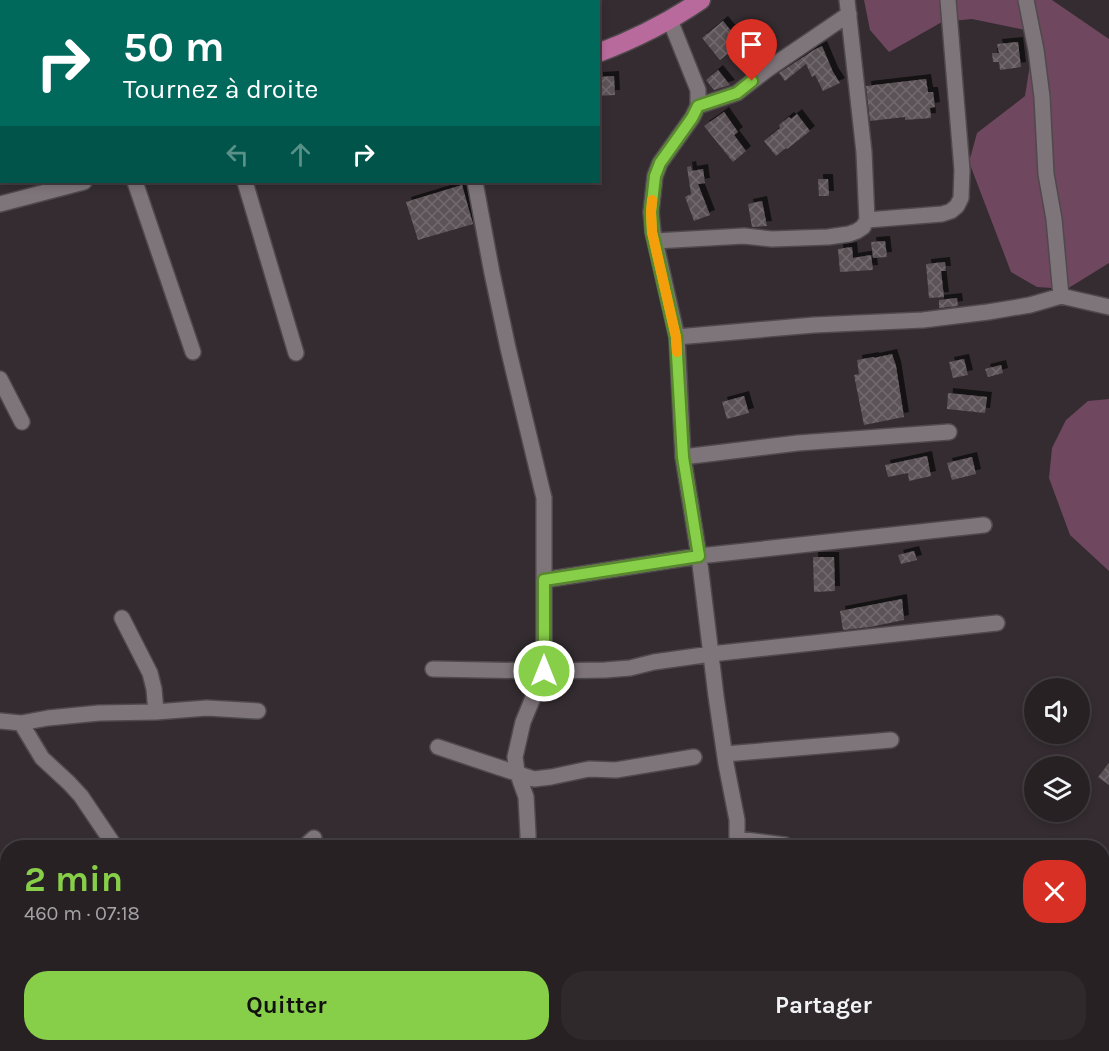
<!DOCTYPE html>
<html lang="fr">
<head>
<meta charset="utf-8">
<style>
	:root { --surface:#272124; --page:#2f292c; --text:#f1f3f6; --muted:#a4a3a6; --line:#433e41; --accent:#88cf49 }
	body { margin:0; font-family:Karla,sans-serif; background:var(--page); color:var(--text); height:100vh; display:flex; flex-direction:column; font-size:22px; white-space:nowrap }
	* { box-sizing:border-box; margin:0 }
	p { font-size:20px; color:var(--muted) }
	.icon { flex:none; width:33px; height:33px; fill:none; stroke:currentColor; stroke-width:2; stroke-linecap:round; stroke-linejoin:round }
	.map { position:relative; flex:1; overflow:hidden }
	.details { position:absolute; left:0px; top:840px; width:1110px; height:212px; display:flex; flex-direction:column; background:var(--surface); border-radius:24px 24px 0 0; box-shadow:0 3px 9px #0003,0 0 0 2px var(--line) }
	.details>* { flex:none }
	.top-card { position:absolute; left:0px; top:0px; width:600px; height:183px; box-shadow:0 3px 9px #0003,0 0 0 2px var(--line); background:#00695c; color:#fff; overflow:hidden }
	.tools { position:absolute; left:1024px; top:678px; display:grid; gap:12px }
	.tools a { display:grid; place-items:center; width:66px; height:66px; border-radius:50%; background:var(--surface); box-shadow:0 3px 9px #0003,0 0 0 2px var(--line); font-size:30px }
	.pin { position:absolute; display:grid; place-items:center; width:51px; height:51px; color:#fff; margin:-62px -26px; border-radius:50% 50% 50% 0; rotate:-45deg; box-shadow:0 0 6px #0007 }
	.pin .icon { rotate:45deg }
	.me { position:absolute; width:66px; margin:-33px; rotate:0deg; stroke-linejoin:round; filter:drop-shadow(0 0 4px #0008) }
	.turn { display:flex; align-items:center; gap:21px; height:126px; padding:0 24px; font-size:27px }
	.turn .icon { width:78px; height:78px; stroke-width:2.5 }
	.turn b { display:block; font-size:42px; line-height:51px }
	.lanes { display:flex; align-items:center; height:57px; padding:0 24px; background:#0003; justify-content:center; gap:30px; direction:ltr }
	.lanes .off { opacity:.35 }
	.round { display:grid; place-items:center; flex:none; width:63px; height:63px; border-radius:24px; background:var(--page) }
	.headline { display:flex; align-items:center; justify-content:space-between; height:102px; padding:0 24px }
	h1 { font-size:36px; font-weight:700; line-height:45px; color:var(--accent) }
	.button { display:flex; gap:12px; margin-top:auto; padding:12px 24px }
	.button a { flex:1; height:69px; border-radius:24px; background:var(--accent); color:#111; font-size:24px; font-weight:700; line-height:69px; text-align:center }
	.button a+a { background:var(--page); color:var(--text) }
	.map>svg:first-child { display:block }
	.grass { fill:#6f475f }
	.building { fill:url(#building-cross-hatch); filter:url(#shadow) }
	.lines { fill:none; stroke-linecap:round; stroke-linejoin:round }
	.minor-casing { stroke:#4f494c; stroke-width:18 }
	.major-casing { stroke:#4f494c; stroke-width:21 }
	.minor { stroke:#7e757a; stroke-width:15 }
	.major { stroke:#b86a9c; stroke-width:18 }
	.route-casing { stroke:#58872f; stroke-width:15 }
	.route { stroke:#88cf49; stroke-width:10 }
	.slow { stroke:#f59e0b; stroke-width:10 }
</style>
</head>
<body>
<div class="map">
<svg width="1109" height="1051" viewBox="0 0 1109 1051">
	<defs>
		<pattern id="building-cross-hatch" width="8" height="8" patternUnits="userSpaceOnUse" patternTransform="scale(1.5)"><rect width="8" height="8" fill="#5b5257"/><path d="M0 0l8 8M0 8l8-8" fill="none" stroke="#726a6f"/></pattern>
		<filter id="shadow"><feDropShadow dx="5" dy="-5" stdDeviation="0" flood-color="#0009"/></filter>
	</defs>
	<rect width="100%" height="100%" fill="#342c30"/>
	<!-- grass -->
	<path class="grass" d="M864 0H1052L1109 39V263L1067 289 1037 287 1011 272 969 162 977 133 1025 96 1035 32 972 19 942 22 889 52 870 30Z
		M1109 399V571L1070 535 1049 478 1052 448 1066 420 1088 401Z"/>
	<!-- building -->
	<path class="building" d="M723 21 741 43 720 60 702 38Z
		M1018 42 1021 67 1000 70 999 62H993L992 53H999L997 44Z
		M822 46 833 72 840 83 823 91 815 75 812 77 806 64 785 81 779 73 814 50Z
		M718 70 730 85 714 90 706 80Z
		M614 76 615 95 598 96V77Z
		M926 79 928 92H933L935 107 930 108 931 118 905 120V117L870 121 866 86Z
		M724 112 738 132 734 135 746 151 733 162 704 126Z
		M797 114 810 131 787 149 786 148 776 156 764 141 780 128 779 125 789 117 791 119Z
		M691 166 692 171 703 169 705 183 698 184 710 215 694 221 685 197 691 194 687 167Z
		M818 179H828L829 196H819Z
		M462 185 473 224 418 240 406 202Z
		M762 201 767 226 752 227 748 204Z
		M885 241 887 257 873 258 871 242Z
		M852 247 853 258 871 255 873 270 840 272 838 249Z
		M945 262 946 271H941L944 297 929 298 926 264Z
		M957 298 958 306 939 308V300Z
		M892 354 896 366 904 417 864 425 854 375 859 374 857 360 874 357V358Z
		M964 359 968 375 953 378 949 362Z
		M1001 365 1003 373 988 377 985 369Z
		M948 393 987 397 985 413 947 409Z
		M744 396 749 413 727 419 722 402Z
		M927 456 931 476 909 481 908 473 888 477 885 465Z
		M972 457 976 474 952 480 947 463Z
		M914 551 917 560 901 564 898 555Z
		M813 557H834L835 591 814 592Z
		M902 599 904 620 870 627 843 630 840 611Z
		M1109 763V785L1098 777Z"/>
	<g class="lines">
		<!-- minor casing -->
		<g class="minor-casing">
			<path id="minor" d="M109 0 110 2
				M1026 0 1036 50 1042 97 1046 174 1054 219 1061 296
				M73 2 74 0
				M670 20 698 90V106L692 118 660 163 655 176 651 212 653 232 677 337 683 457 699 556 716 696 726 764 737 820V839L735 848
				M698 106 737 93 768 69 849 14
				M135 182 193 352
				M245 182 296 353
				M475 182 492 273 508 348 544 498V671L523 722 515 757 517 772 526 797 528 834V848
				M0 204 84 182
				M867 220 942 214 951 211 957 206 961 198 962 170 948 0
				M655 241 744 236 772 239 828 237 849 234 857 231 863 227 867 220 864 152 847 0
				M677 337 814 325 923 320 988 312 1030 305 1061 296 1109 307
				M0 379 22 422
				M683 457 798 443 949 432
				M544 580 699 556 984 525
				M122 618 150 673 154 689 156 712
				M433 669 544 671 605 670 630 668 654 662 711 654 997 623
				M0 721 21 723 48 718 99 713 156 712 207 708 258 711
				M21 723 42 758 69 783 81 796 116 848
				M438 747 534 779 551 777 589 769 616 770 694 757
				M725 754 891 740
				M737 839 785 845 789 848
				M303 848 314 838
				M0 886 8 896
				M132 1044 138 1051
				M401 1044 409 1051
				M717 1044V1051
				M168 1051 180 1044
				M733 1051 739 1044"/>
		</g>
		<!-- major casing -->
		<g class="major-casing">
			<path id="major" d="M294 0 295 2
				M598 53C635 39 669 22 701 0"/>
		</g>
		<!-- minor -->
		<use href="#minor" class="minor"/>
		<!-- major -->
		<use href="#major" class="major"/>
	</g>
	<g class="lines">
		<!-- route casing -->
		<g class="route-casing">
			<path id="route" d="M544 671V580L699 556 683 457 676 337 652 232 651 212 655 176 660 163 692 118 698 106 737 93 752 81"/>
		</g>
		<!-- route -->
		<use href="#route" class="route"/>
		<!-- slow -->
		<path class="slow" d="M652 200 651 212 652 232 676 337 677 352"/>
	</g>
</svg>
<div class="tools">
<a><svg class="icon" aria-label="sound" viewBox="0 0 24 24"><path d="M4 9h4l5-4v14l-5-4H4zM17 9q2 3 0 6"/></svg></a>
<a><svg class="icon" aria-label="layers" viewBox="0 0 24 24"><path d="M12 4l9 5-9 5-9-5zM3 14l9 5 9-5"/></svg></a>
</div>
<div class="pin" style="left:752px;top:81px;background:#d93025"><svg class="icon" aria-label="arrive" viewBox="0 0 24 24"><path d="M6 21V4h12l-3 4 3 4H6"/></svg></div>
<svg class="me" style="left:544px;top:671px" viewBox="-20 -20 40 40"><circle r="17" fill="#88cf49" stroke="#fff" stroke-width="3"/><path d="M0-11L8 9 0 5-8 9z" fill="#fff"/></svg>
<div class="top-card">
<div class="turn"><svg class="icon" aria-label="right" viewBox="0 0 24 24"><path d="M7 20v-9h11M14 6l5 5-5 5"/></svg><div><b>50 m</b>Tournez à droite</div></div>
<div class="lanes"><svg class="icon off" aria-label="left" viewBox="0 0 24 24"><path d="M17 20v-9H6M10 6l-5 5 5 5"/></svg><svg class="icon off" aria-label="ahead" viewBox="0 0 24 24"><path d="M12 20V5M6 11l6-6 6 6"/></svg><svg class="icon" aria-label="right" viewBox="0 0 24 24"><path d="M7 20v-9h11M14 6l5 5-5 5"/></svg></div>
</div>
<section class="details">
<div class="headline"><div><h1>2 min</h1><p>460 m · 07:18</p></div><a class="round" style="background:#d93025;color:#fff"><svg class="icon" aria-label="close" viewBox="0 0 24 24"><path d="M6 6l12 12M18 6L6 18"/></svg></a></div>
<div class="button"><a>Quitter</a><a>Partager</a></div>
</section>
</div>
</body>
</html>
